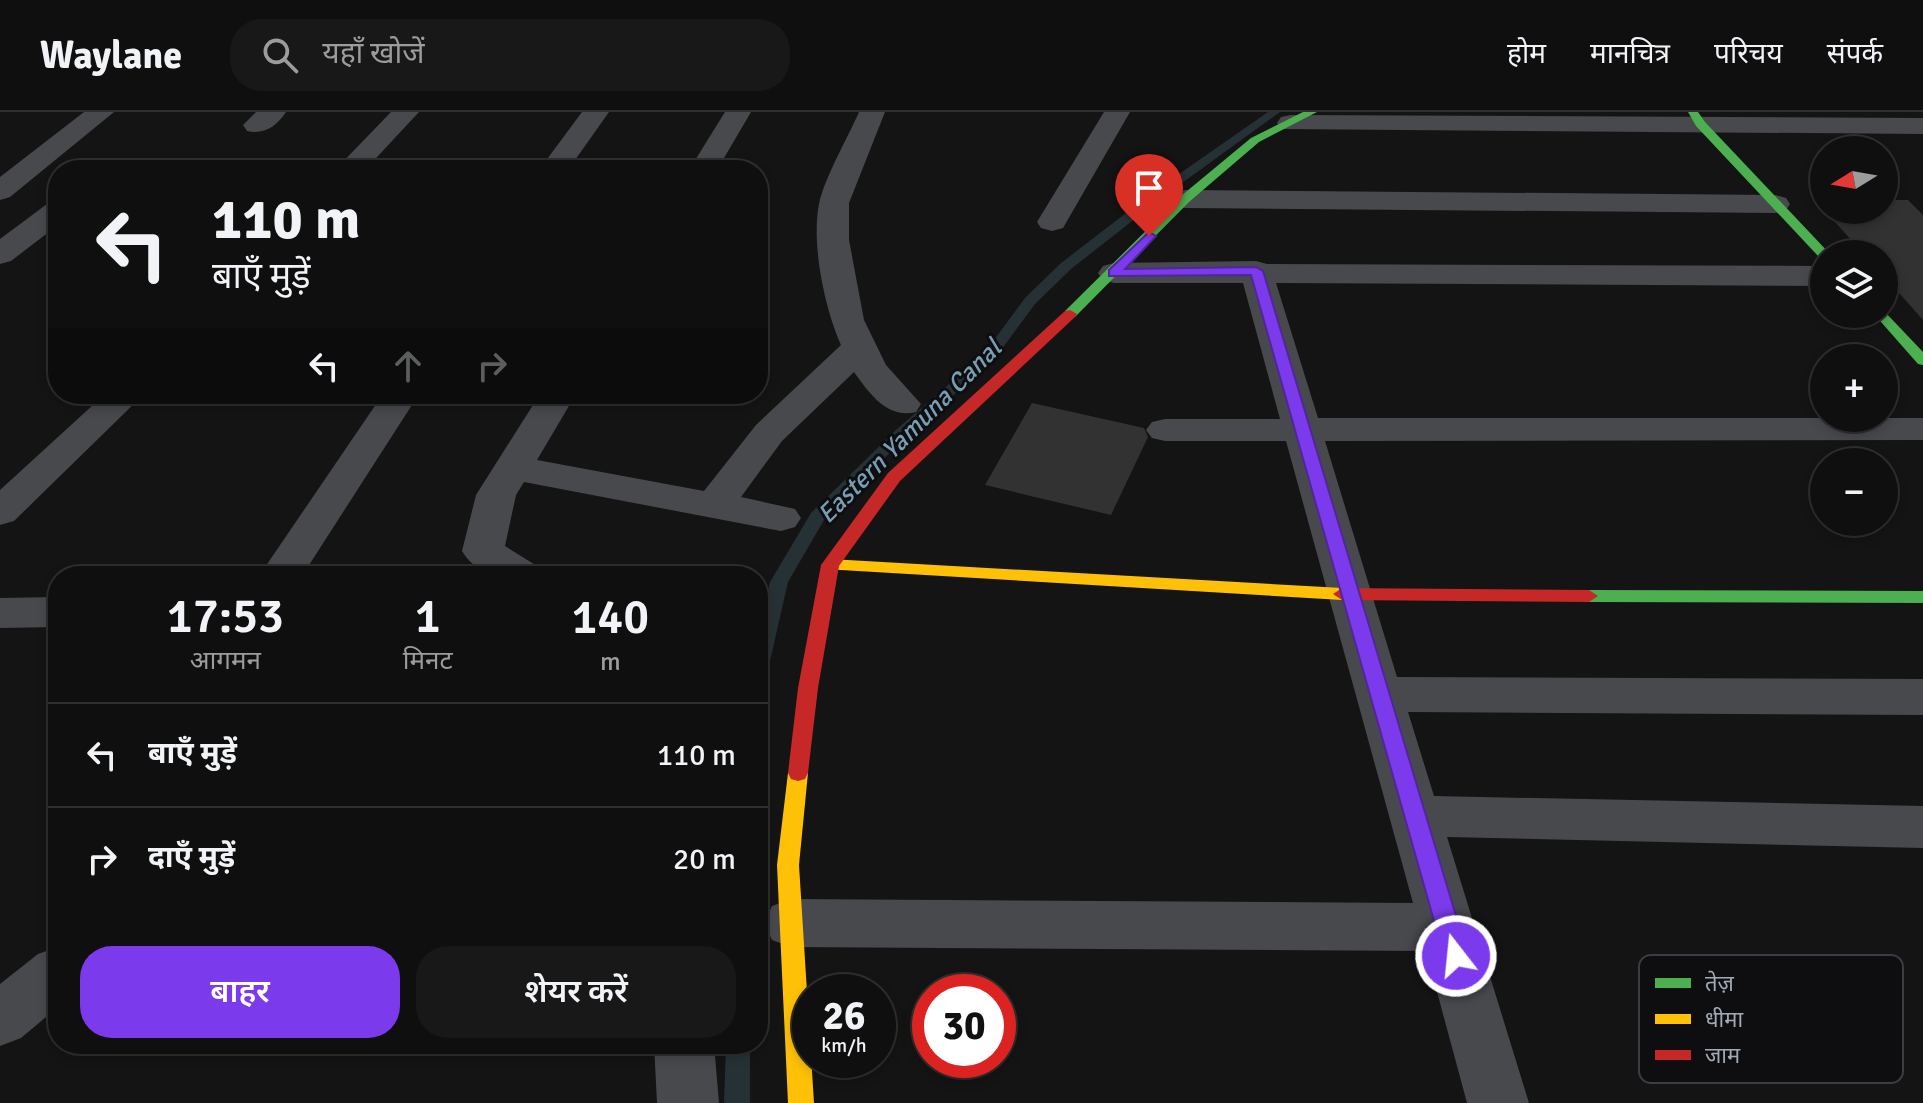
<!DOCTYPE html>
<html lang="hi">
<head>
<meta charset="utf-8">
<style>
	:root { --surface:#0f0f0f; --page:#181818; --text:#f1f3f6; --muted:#9b9c9e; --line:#2f2f2f; --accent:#7c3aed }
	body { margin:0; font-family:Signika,"Noto Sans Devanagari",sans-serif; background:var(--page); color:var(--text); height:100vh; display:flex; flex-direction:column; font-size:30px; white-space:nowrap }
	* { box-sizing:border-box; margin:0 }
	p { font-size:26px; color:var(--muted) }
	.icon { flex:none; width:44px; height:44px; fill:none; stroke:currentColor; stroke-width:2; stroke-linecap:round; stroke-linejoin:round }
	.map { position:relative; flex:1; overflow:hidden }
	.panel { position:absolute; left:48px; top:454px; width:720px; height:488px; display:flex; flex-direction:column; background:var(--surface); border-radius:32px; box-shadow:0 4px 12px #0003,0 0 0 2px var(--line) }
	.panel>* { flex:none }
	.guide { position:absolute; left:48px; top:48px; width:720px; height:244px; border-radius:32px; box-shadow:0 4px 12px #0003,0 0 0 2px var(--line); background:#0f0f0f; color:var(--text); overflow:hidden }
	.needle { width:52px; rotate:259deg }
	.fabs { position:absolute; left:1810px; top:24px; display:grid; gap:16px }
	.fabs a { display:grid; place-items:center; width:88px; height:88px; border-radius:50%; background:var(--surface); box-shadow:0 4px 12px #0003,0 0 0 2px var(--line); font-size:40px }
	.speed { position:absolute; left:792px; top:862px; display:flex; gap:16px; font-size:40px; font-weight:700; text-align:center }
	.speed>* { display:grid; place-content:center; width:104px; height:104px; border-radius:50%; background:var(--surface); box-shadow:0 4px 12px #0003,0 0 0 2px var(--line); line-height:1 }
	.speed small { font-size:20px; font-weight:400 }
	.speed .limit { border:12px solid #d22; background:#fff; color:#111 }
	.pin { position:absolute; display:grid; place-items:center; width:68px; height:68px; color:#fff; margin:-82px -34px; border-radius:50% 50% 50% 0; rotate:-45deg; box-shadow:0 0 8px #0007 }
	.pin .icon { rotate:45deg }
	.me { position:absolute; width:88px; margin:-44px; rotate:344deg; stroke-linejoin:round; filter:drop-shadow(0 0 6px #0008) }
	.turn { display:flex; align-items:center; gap:28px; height:168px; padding:0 32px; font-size:36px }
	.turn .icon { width:104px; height:104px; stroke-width:2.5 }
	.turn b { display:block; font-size:56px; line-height:68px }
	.lanes { display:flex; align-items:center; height:76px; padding:0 32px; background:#0003; justify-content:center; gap:40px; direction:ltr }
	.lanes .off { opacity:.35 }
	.eta { display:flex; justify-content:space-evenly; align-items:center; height:136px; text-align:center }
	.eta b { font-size:48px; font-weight:600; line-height:56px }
	.primary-button { display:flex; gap:16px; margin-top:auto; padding:16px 32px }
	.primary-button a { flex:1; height:92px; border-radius:32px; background:var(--accent); color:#fff; font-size:32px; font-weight:600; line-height:92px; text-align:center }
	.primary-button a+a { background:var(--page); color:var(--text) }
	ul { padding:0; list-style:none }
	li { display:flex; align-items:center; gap:24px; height:104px; padding:0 32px; border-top:2px solid var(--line) }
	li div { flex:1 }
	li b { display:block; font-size:30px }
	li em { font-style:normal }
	header { display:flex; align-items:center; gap:48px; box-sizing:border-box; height:112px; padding:0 40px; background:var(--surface); border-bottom:2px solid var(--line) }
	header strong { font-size:38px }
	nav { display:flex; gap:44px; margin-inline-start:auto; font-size:28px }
	.search { width:560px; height:72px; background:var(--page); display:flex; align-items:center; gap:20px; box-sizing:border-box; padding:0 28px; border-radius:32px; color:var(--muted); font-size:30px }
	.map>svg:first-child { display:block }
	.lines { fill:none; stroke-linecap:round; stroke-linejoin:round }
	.stream { fill:#263136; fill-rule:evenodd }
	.building { fill:#323233 }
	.street { fill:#48494d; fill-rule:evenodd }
	.fast { fill:#4caf50; fill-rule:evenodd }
	.slow { fill:#ffc107; fill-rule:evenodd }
	.jam { fill:#c62828; fill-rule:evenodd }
	.route { fill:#7c3aed; stroke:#51269a; stroke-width:2 }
	.labels { text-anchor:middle; stroke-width:6; stroke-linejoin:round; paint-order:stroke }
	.water-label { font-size:26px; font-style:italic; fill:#789eb4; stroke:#0e0e10 }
	.key { fill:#0e0e10; stroke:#3b3d42; stroke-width:2 }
	.key-label { font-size:22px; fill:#a4abb6 }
</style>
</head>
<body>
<header>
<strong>Waylane</strong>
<div class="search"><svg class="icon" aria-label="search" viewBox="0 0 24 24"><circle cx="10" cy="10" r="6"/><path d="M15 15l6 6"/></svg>यहाँ खोजें</div>
<nav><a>होम</a><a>मानचित्र</a><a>परिचय</a><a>संपर्क</a></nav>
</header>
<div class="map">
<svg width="1923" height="991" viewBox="0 0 1923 991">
	<rect width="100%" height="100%" fill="#141414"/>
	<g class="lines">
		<!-- stream -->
		<path class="stream" d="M1268 0H1280L1164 84 1071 157 1035 192 993 249 907 323 824 408 788 470 767 562 765 567 758 569V522L770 470 811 401 897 317 983 243 1025 186 1061 151 1156 78Z
			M726 932H750V991H724Z"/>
	</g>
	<!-- building -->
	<path class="building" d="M1884 88H1908L1923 103V208L1884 164V142H1864L1824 98H1884Z
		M1032 291 1144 316 1148 325 1111 403 985 373Z"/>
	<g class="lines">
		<!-- street -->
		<path class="street" d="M84 0H114L10 85 0 88V65Z
			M256 0H286C277 14 264 23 247 19L243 13Z
			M391 0H419L365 58H335Z
			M582 0H609L568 58H539Z
			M725 0H751L717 58H689Z
			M859 0H885L849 91V128L864 208 886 253 921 292 916 300C887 307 870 282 854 260L782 329 741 385 795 397 801 406 795 415 781 419 524 370 516 383 505 434 537 454 543 464C511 464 482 471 462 439L476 383 540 282H576L537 348 704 379 756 313 841 233C825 197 811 133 819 92 824 67 848 25 859 0Z
			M1104 0H1130L1063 116 1052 119 1041 116 1037 110Z
			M1291 3 1923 6V22L1281 17 1277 11 1281 5Z
			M1185 78 1775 83 1786 86 1790 92 1786 98 1775 101 1185 96 1174 93 1170 87 1174 81Z
			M58 89V113L11 149 0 152V127L47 92Z
			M1256 149 1267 152 1824 154V174L1276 171 1318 306H1923V328L1325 329 1397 565 1923 567V603L1408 600 1434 684 1923 694V736L1447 725 1529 991H1467L1426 839 791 835 772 828 764 811 772 794 791 787 1413 791 1286 329H1165L1152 326 1146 318 1152 310 1165 307H1280L1243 171H1114L1103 168 1098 161 1103 154 1114 151Z
			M105 282H144L14 409 0 413V378Z
			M383 282H419L302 464H259Z
			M58 485V515L0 516V486Z
			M58 835V895L21 926 0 934V872L38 842Z
			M654 932H714L719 991H657Z"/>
		<!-- fast -->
		<path class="fast" d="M1303 0H1317L1259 30 1189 90 1075 205H1065V199L1181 84 1251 26Z
			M1688 0H1698L1705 10 1830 142 1819 145 1696 14Z
			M1884 199 1923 240V253L1918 252 1874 202H1884Z
			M1589 478 1923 479V491L1589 490 1580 484Z"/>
		<!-- slow -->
		<path class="slow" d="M830 447 1342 476 1351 482 1342 488 824 457 821 453Z
			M798 653 805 655 808 661 799 753 814 991H788L777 753 788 661 791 655Z"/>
		<!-- jam -->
		<path class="jam" d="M1070 198 1077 202 1075 205 900 369 839 454 818 576 808 661 805 667 798 669 791 667 788 661 798 576 821 453 888 361 1065 199Z
			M1342 476 1589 478 1598 484 1589 490 1342 488 1333 482Z"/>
	</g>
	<!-- route -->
	<path class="route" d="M1149 120 1156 124 1125 157 1256 155 1263 159 1468 844 1464 851 1456 854 1448 851 1444 844 1251 163 1109 164V158Z"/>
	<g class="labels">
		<!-- water labels -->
		<g class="water-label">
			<text transform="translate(909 319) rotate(-45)" y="9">Eastern Yamuna Canal</text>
		</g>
	</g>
	<!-- legend -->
	<rect x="1639" y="843" width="264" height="128" rx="12" class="key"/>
	<rect x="1655" y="866" width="36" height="10" fill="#4caf50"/>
	<rect x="1655" y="902" width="36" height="10" fill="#ffc107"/>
	<rect x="1655" y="938" width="36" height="10" fill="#c62828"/>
	<g class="key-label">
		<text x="1705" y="879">तेज़</text>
		<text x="1705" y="915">धीमा</text>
		<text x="1705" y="951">जाम</text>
	</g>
</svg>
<div class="fabs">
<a><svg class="needle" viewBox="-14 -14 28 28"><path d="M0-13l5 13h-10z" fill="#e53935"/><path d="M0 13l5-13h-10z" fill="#9b9c9e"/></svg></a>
<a><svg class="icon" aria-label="layers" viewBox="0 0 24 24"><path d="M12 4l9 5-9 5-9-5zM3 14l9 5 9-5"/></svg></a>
<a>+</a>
<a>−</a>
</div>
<div class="speed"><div>26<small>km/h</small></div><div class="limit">30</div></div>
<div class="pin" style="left:1149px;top:124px;background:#d93025"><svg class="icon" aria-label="arrive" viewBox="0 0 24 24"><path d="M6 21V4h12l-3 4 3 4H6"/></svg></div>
<svg class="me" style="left:1456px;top:844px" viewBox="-20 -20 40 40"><circle r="17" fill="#7c3aed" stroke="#fff" stroke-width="3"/><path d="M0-11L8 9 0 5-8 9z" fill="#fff"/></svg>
<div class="guide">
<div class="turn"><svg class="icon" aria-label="left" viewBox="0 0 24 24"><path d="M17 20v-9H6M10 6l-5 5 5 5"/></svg><div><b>110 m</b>बाएँ मुड़ें</div></div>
<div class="lanes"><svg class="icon" aria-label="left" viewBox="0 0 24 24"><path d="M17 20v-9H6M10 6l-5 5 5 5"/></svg><svg class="icon off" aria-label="ahead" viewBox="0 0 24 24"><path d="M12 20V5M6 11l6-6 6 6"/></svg><svg class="icon off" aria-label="right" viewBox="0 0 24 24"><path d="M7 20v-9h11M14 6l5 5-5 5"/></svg></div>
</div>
<section class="panel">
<div class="eta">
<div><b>17:53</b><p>आगमन</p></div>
<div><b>1</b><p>मिनट</p></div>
<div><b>140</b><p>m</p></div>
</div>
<ul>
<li><svg class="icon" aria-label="left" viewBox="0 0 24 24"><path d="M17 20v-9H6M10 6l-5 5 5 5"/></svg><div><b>बाएँ मुड़ें</b></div><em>110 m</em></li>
<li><svg class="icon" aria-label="right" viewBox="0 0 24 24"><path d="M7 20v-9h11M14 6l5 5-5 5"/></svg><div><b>दाएँ मुड़ें</b></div><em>20 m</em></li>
</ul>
<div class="primary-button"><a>बाहर</a><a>शेयर करें</a></div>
</section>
</div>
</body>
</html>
